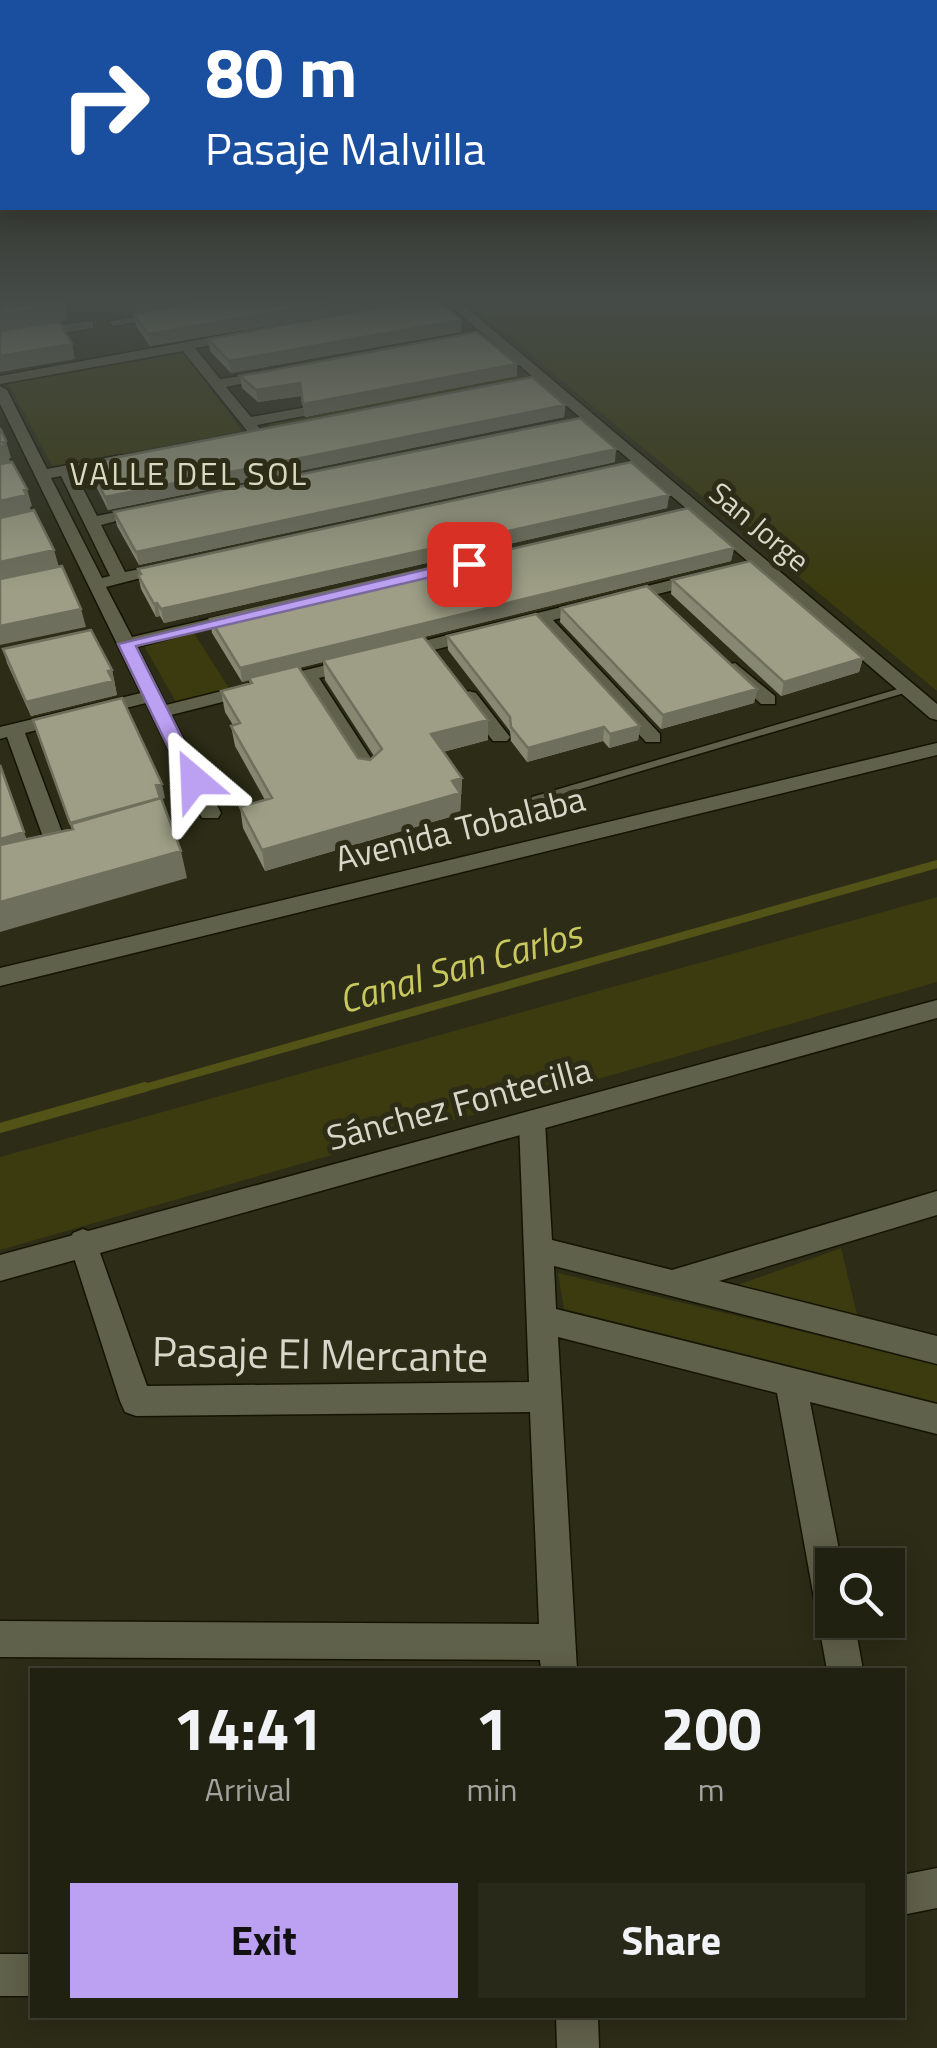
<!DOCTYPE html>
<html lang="en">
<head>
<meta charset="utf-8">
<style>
	:root { --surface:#212111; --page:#29291a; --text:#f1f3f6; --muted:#a2a39f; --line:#3e3e31; --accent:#bca0f2 }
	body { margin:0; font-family:"Titillium Web",sans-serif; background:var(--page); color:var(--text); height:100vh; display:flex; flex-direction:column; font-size:38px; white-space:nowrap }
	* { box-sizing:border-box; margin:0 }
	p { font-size:32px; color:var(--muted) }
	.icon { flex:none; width:55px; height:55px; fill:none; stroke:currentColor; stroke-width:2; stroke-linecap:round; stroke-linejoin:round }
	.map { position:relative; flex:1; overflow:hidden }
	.drawer { position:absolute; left:30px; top:1668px; width:875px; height:350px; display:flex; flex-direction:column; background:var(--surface); border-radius:0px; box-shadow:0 5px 25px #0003,0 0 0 2px var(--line) }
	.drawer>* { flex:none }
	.guide { position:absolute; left:0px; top:0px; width:938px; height:210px; box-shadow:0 5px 25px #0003,0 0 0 2px var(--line); background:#1a4fa0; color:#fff; overflow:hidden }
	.fabs { position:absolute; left:815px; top:1548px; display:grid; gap:20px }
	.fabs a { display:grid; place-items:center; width:90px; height:90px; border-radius:0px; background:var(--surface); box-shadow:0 5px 25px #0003,0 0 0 2px var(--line); font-size:50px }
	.pin { position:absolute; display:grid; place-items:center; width:85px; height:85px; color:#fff; margin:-42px; border-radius:20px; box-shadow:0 5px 15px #0006 }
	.me { position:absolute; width:110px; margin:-55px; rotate:334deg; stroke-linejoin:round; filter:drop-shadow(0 0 8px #0008) }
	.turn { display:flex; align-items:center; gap:35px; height:210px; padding:0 40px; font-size:45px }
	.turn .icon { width:130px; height:130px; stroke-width:2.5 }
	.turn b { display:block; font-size:70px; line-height:85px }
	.eta { display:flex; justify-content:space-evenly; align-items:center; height:170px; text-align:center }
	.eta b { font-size:60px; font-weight:700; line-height:70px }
	.button { display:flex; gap:20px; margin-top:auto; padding:20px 40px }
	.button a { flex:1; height:115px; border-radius:0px; background:var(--accent); color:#111; font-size:40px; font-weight:700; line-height:115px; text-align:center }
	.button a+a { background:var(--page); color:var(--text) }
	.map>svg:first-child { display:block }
	.green { fill:#3b3b0f }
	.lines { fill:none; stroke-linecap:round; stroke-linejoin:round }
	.stream-far1 { stroke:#535217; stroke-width:8 }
	.stream { stroke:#535217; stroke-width:10 }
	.lane-casing { stroke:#141402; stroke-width:3 }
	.street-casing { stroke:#141402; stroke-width:3 }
	.secondary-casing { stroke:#141402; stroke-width:3 }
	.lane { fill:#60614a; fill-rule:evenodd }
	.street { fill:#60614a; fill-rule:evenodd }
	.secondary { fill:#60614a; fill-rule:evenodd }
	.wall { fill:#878872; fill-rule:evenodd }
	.shaded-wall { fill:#6e6f5d }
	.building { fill:#9d9e85; stroke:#6e6f5d; stroke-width:2.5 }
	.route { fill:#bca0f2; stroke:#7a689d; stroke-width:2.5 }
	.labels { text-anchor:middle; stroke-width:10; stroke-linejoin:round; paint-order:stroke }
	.far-street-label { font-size:30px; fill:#d7d7ca; stroke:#2c2c17 }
	.far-neighbourhood-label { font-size:32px; letter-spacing:2.5px; fill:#d8d9bf; stroke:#2c2c17 }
	.street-label { font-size:35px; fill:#d7d7ca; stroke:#2c2c17 }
	.water-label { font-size:38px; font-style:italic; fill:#c8c85e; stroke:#2c2c17 }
	.near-street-label { font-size:42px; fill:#d7d7ca; stroke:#2c2c17 }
</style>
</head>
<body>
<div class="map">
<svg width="937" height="2048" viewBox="0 0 937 2048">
	<rect width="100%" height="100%" fill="#2c2c17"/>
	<!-- green -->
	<path class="green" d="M468 303H937V691Z
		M184 353 242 431 53 467 8 383Z
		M527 373 532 377 270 427 266 422Z
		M194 633 229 688 176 702 144 646Z
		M937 897V982L0 1250V1157Z
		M841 1248 858 1318 721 1291Z
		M558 1273 937 1364V1402L564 1309Z"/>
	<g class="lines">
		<!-- stream-far1 -->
		<path class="stream-far1" d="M137 1090 937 864"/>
		<!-- stream -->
		<path class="stream" d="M0 1128 145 1087"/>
		<!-- lane casing -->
		<g class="lane-casing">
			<path id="lane" d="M908 686 913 689 911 691 540 801 536 802 531 799 532 797Z"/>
		</g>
		<!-- street casing -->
		<g class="street-casing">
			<path id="street" d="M206 303H236L114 326 108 322Z
				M447 303H461L937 704V720L930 718Z
				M88 321 93 322V328L0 343V335Z
				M241 332 248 336 246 339 195 348 220 379 277 371V377L226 387 251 417 335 402 340 403V409L257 425 264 434 252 437 183 351 0 384V376Z
				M0 386 7 390 47 469 121 455 129 460 75 473 97 516 146 506 154 511 101 525 125 572 170 563 179 568 106 587 132 637 243 611 252 616 137 647 166 705 354 658 361 660V668L319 678 380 772 377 777H363L302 682 171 715 221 813 218 818H202L146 703 25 733 62 832 59 837H43L7 737 0 739V727L141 693 0 404ZM61 476 110 576 102 578 51 478Z
				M704 572 710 573V581L553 620 660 734V742H646L537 624 398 659 389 653 391 649Z
				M735 663 775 696V704H761L728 673V665Z
				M469 691 476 693 510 737 507 741H493L462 701 459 697Z
				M937 743V755L0 986V968Z
				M532 1111 541 1114 545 1122 552 1240 672 1270 937 1191V1215L719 1281 937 1336V1364L554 1266 556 1309 937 1404V1434L810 1402 842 1565H832V1620H854L863 1670H827L777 1393 558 1337 577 1670H541L540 1660 0 1657V1621L539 1624 530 1412 136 1416 125 1412 120 1401 69 1242 73 1233 83 1229 93 1233 147 1386 529 1382 519 1122 523 1114Z
				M937 1868V1908L902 1915V1875Z
				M0 1954H32V1996H0Z
				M556 2015H598L599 2048H557Z"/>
		</g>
		<!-- secondary casing -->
		<g class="secondary-casing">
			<path id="secondary" d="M937 1000V1018L0 1281V1255Z"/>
		</g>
		<!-- lane -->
		<use href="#lane" class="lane"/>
		<!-- street -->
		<use href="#street" class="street"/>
		<!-- secondary -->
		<use href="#secondary" class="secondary"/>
	</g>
	<!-- wall -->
	<path class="wall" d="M402 303 150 346 136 326 134 314Z
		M461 320V332L231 373 210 351 208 339Z
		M517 364V376L305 417 301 396 258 402 242 388 240 376Z
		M565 405 564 417 108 510 91 476 88 463Z
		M615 462 139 565 117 526 114 512Z
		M669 495 667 508 164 623 160 616 156 617 141 589 138 575H139L138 569Z
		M734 548 731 561 424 637 488 720V740L443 752 462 778 460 814 265 871 243 828 240 807 265 800 235 746 231 726 233 725 225 712 221 691 250 684 249 680 242 682 212 633 210 619ZM323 662 325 680 374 756 370 760 358 758 299 668Z
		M672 580 863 658 859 672 781 696 671 594Z
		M561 608 757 689 754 703 661 729 560 622Z
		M447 636 640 726 638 740 609 748 603 741 527 762 511 741 510 731 448 650Z
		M3 649 112 670 117 695 31 716 7 663Z"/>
	<!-- shaded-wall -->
	<path class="shaded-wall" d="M136 303H186L137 312Z
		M332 303H402L150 346 148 334Z
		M65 305 68 320 0 331V315Z
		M461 320V332L231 373 229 361Z
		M72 344 75 359 0 372V356Z
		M517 364V376L305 417 303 404Z
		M300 383 301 396 258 402 256 390Z
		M565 405 564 417 108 510 105 497Z
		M6 441 11 458H9L10 462 0 465V447L3 442Z
		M616 449 615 462 139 565 136 552Z
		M27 489 32 506 30 507 31 512 0 519V501Z
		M669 495 667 508 164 623 161 609Z
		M734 548 731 561 242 682 240 668Z
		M54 550 59 567 0 580V562Z
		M157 603 160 616 156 617 154 604Z
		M81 609 86 627 0 645V626Z
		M863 658 859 672 781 696 784 682Z
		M112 670 117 695 31 716 26 702Z
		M757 689 754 703 661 729 663 715Z
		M488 720V740L431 755V734Z
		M640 726 638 740 609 748 610 734Z
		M604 727 603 741 527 762 528 748Z
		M462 778 460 814 265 871 262 850Z
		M162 784 165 798 74 838 70 823Z
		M24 832 31 850 0 859V839Z
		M181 851 187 878 0 932V902Z"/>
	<!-- building -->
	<path class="building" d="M0 303H64L65 305 0 315Z
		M192 303H332L148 334 134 314Z
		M403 303H442L461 320 229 361 208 339Z
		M59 321 72 344 0 356V331Z
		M477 332 517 364 303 404 300 383 256 390 240 376Z
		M532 377 565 405 105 497 88 463Z
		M580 418 616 449 136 552 114 512Z
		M0 428 6 441 3 442 5 446 0 447Z
		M12 462 27 489 24 490 26 495 0 501V464Z
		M631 462 669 495 161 609 157 603 154 604 138 575 141 574 138 569Z
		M688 508 734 548 240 668 210 619Z
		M34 510 54 550 0 562V518Z
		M750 561 863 658 784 682 672 580Z
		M62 566 81 609 0 626V579Z
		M647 586 757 689 663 715 561 608Z
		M536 614 640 726 610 734 604 727 528 748 511 727 510 717 447 636Z
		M91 630 112 670 108 671 113 681 26 702 3 649Z
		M423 636 488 720 431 734 462 778 452 781 460 793 262 850 240 807 272 798 231 726 240 723 221 691 252 683 249 678 298 666 358 758 370 760 382 749 323 660Z
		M122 698 162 784 156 785 160 798 70 823 33 720Z
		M0 765 24 832 0 839Z
		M161 798 181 851 0 902V845L73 829 71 824Z"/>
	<!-- sky -->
	<linearGradient id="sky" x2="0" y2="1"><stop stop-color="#18180d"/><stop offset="0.51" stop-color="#454b47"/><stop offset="1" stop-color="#454b47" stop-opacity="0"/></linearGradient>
	<rect width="937" height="590" fill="url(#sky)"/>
	<!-- route -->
	<path class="route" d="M469 559 476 564 474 567 136 646 203 780 194 786 184 780 118 644Z"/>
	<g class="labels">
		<!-- far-street labels -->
		<g class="far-street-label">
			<text transform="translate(759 527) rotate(40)" y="10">San Jorge</text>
		</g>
		<!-- far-neighbourhood labels -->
		<g class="far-neighbourhood-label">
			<text x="189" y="485">VALLE DEL SOL</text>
		</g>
		<!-- street labels -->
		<g class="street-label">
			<text transform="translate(460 829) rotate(-14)" y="12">Avenida Tobalaba</text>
			<text transform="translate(459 1104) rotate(-15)" y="12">Sánchez Fontecilla</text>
		</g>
		<!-- water labels -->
		<g class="water-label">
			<text transform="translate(460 967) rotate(-16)" y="13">Canal San Carlos</text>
		</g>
		<!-- near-street labels -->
		<g class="near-street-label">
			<text transform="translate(320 1354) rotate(1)" y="15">Pasaje El Mercante</text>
		</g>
	</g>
</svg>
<div class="fabs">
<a><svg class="icon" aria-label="search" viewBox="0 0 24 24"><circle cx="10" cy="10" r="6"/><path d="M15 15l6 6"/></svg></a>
</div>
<div class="pin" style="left:469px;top:564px;background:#d93025"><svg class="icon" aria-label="arrive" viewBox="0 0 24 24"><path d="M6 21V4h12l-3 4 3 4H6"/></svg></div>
<svg class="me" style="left:194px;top:780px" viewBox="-20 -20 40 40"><path d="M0-17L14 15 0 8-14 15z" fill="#bca0f2" stroke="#fff" stroke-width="4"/></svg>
<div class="guide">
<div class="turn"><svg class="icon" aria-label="right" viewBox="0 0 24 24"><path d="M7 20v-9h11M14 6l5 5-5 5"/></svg><div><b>80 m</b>Pasaje Malvilla</div></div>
</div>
<section class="drawer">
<div class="eta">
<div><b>14:41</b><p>Arrival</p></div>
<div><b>1</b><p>min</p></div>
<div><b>200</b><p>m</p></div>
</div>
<div class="button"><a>Exit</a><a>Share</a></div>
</section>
</div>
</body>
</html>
